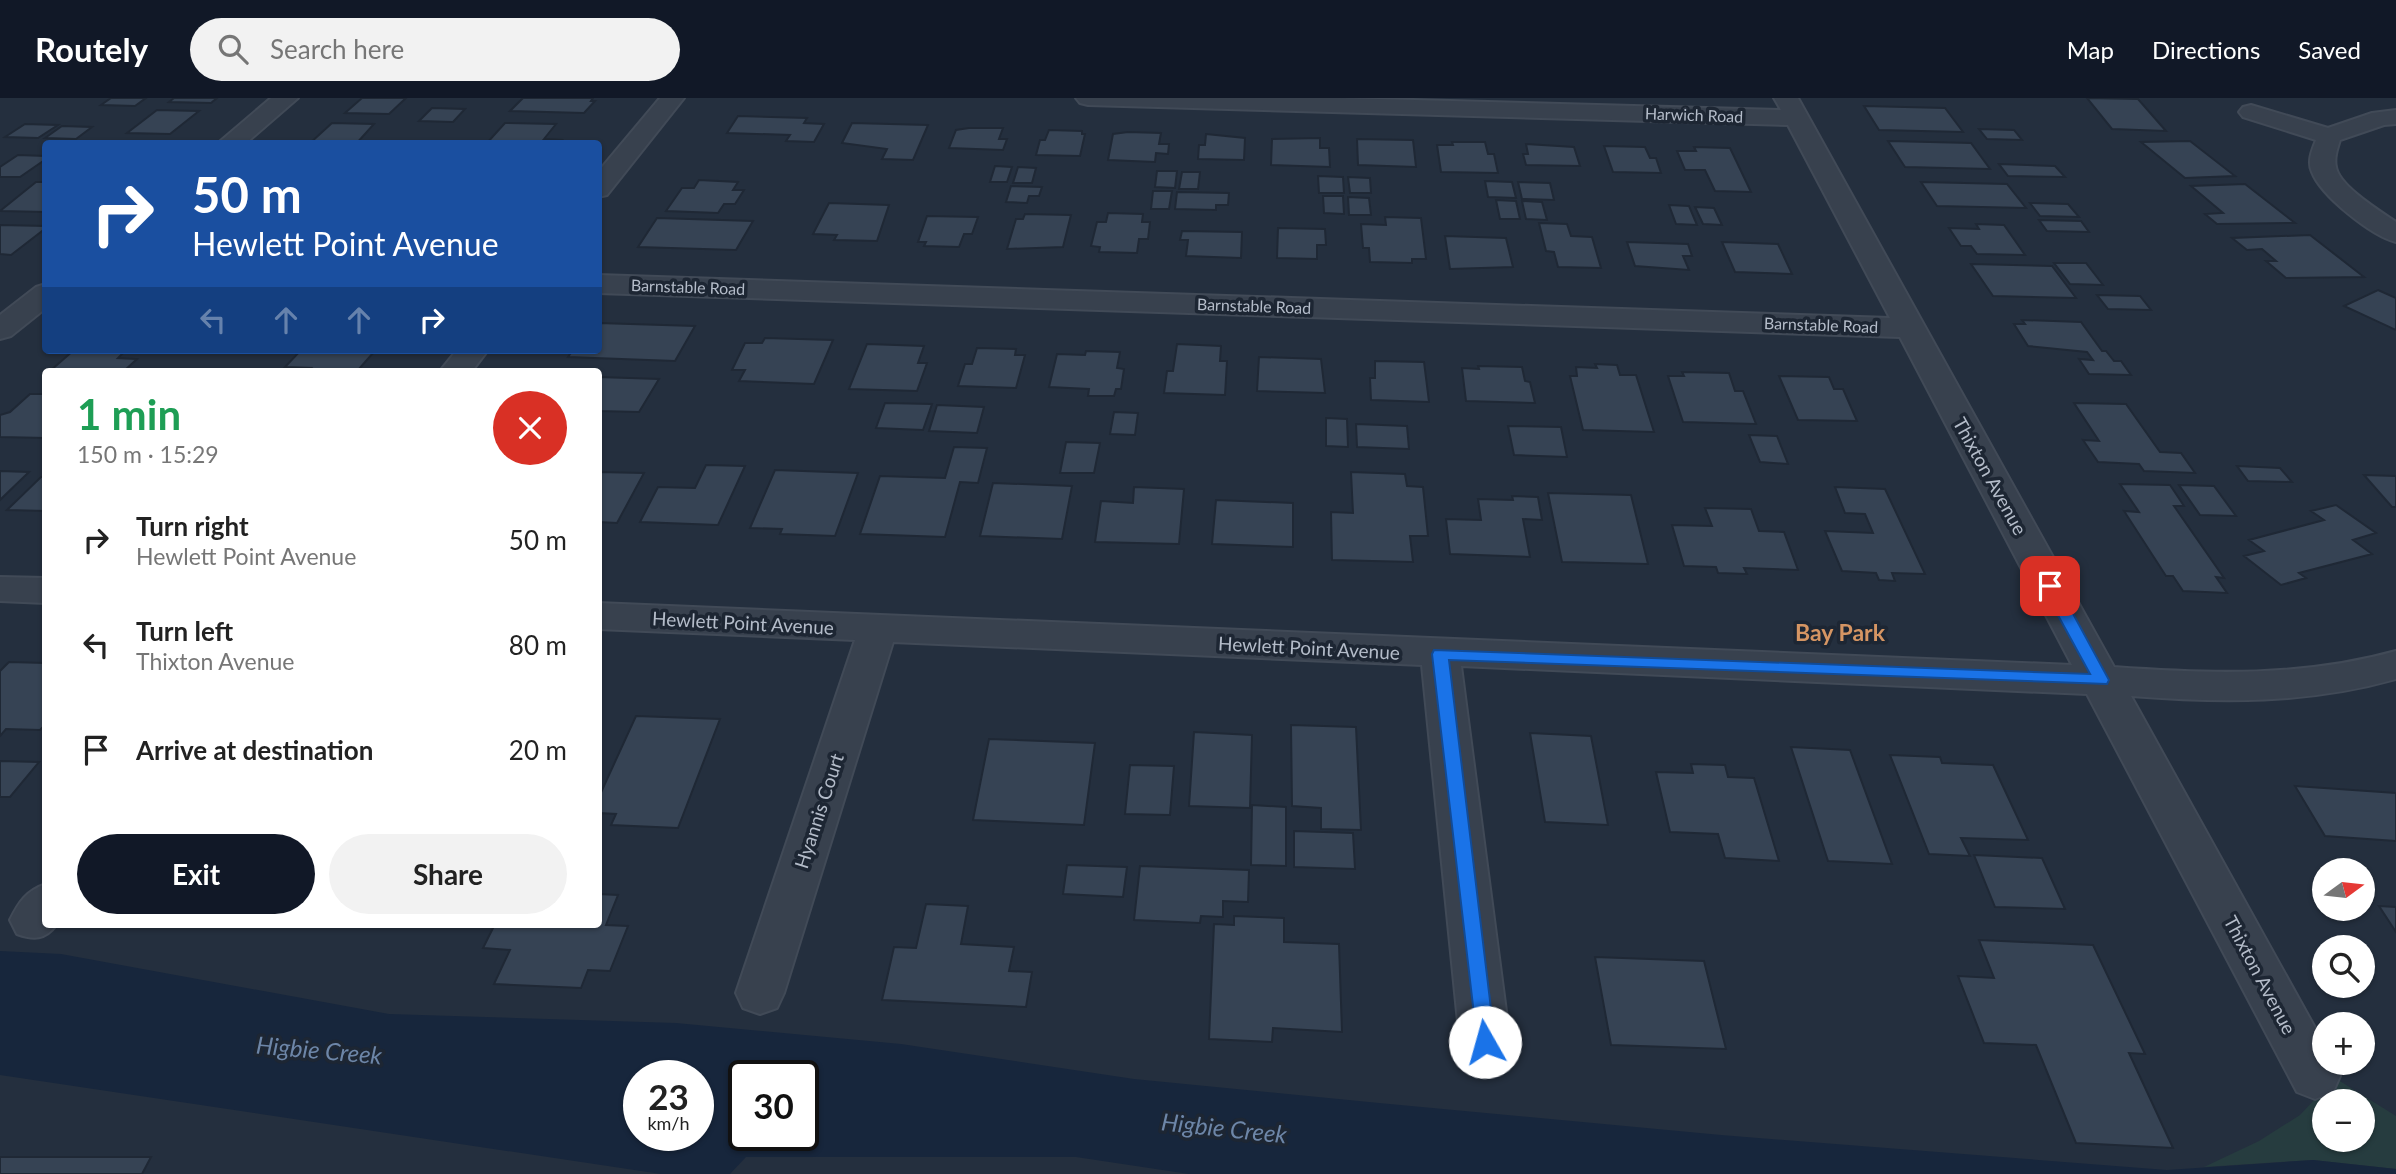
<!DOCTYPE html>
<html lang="en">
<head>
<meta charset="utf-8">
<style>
	:root { --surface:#fff; --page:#f2f2f2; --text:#222; --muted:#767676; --accent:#111827 }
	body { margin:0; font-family:Lato,sans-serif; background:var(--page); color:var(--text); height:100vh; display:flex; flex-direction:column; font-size:26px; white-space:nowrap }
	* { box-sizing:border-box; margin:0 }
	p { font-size:23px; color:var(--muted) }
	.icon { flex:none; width:38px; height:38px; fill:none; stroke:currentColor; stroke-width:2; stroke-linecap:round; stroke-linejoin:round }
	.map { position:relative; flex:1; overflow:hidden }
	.sheet { position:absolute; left:42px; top:270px; width:560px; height:560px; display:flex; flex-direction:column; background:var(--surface); border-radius:7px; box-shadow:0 2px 5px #0004 }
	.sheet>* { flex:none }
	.hud { position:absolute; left:42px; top:42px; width:560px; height:214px; border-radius:7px; box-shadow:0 2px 5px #0004; background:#1a4fa0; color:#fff; overflow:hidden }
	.needle { width:46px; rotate:75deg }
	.tools { position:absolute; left:2312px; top:760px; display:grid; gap:14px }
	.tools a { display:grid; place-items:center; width:63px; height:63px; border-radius:50%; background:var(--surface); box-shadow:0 2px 5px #0004; font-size:35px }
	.speed { position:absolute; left:623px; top:962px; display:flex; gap:14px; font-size:35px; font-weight:700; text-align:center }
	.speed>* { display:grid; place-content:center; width:91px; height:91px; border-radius:50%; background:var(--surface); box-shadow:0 2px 5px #0004; line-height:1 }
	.speed small { font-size:18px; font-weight:400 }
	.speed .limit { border:4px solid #111; border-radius:10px; background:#fff; color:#111 }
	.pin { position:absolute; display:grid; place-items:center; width:60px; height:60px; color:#fff; margin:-30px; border-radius:14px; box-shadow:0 4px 10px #0006 }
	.me { position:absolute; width:77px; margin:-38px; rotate:353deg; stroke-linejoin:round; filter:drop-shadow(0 0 5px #0008) }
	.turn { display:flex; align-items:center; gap:24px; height:147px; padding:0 35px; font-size:32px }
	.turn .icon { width:91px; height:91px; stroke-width:2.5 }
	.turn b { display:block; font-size:49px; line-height:60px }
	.lanes { display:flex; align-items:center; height:66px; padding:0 35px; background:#0003; justify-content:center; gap:35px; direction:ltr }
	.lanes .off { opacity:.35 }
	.round { display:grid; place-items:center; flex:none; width:74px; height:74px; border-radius:37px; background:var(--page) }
	.head { display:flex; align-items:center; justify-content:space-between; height:119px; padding:0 35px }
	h1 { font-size:42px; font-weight:700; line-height:52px; color:#1e9e55 }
	.button { display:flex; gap:14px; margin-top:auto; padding:14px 35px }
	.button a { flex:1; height:80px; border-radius:42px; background:var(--accent); color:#fff; font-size:28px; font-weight:700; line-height:80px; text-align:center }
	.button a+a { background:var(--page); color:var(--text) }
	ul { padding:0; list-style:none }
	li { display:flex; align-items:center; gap:21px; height:105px; padding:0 35px }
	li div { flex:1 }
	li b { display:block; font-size:26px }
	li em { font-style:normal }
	header { display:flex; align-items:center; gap:42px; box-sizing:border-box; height:98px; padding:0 35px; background:var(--accent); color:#fff }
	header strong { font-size:33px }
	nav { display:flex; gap:38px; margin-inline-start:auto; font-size:24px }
	.search { width:490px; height:63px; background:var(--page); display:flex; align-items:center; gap:18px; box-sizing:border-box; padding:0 24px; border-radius:38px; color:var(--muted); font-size:26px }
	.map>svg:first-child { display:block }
	.green { fill:#263c3f; fill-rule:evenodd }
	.water { fill:#17263c; fill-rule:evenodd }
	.building { fill:#364354; stroke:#1f2835; stroke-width:2 }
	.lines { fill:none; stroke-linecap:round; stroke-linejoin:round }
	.minor-casing { stroke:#414a57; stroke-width:4 }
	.minor { fill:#38414e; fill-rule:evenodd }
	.route { fill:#1a73e8; stroke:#114b97; stroke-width:2 }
	.labels { text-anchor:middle; stroke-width:7; stroke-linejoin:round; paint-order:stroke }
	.far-street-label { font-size:16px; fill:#b4bcc9; stroke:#1d2633 }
	.street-label { font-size:19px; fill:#b4bcc9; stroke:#1d2633 }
	.quarter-label { font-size:23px; font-weight:bold; fill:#d59563; stroke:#1d2633 }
	.near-water-label { font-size:24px; font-style:italic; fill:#6d86a8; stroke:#1d2633 }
</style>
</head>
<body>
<header>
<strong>Routely</strong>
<div class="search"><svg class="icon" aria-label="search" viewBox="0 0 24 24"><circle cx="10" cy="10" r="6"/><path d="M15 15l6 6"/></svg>Search here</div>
<nav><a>Map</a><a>Directions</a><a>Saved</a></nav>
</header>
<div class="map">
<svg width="2396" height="1076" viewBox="0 0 2396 1076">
	<rect width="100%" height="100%" fill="#242f3e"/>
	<!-- green -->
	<path class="green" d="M2335 980 2396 1018V1071L2313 1062 2204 1069 2259 1043 2300 1017ZM2324 1003H2362V1041H2324Z"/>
	<!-- water -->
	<path class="water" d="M0 853 61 856 389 916 676 925 901 946 1134 981 1379 1005 1721 1037 2167 1072 2313 1062 2396 1071V1076H1189L1076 1059H746L730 1076H661L0 977ZM639 978H698V1038H639ZM744 978H803V1038H744Z"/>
	<!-- building -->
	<path class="building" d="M111 0H146L135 8 101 7Z
		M174 0H217L211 5 169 4Z
		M362 0H406L389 16 345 15Z
		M523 0H593L591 3H595L584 15 510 13Z
		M2087 0 2138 1 2166 33 2112 31Z
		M1864 8 1945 10 1963 34 1879 32Z
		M432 10 465 11 453 24 419 23Z
		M157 12 199 13 170 36 127 35Z
		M738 18 807 20 804 25 824 26 814 44 786 43 790 37 727 35Z
		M332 25 374 26 356 46H309Z
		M505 25 556 26 544 41 562 42 559 46H486Z
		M852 25 928 27 913 62 882 61 887 51 842 45Z
		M25 26 58 27 38 40 5 39Z
		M62 28 92 29 76 41 45 40Z
		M969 30H1003L999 41H1007L1003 52 949 50 956 32Z
		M1979 31 2014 32 2022 42 1987 41Z
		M1049 32 1082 33V36H1085L1080 58 1036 57 1040 42H1045Z
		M1128 34 1161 35 1159 46H1169L1168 56 1156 55 1155 64 1108 62 1113 36Z
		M1206 36 1245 40 1244 62 1198 61 1199 47H1205Z
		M1320 40V50H1329L1330 69 1271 67 1272 41Z
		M1357 41 1413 42 1416 69 1358 67Z
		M1888 43 1971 45 1990 71 1905 69Z
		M2190 43 2235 78 2185 80 2141 44Z
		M1452 44H1485L1488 56H1494L1498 75 1441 74 1437 47H1453Z
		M1526 46 1574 49 1580 68 1526 67 1523 56H1528Z
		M1604 48 1645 49 1650 60H1656L1661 75 1613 74Z
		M1694 49 1730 50 1751 94 1715 93 1705 72H1685L1677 53H1696Z
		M18 57 46 58V61L20 79H0V69Z
		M1999 66 2055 68 2065 79 2008 78Z
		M995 68 1012 69 1007 84H990Z
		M1018 69 1036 70 1032 85H1013Z
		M1157 73H1177L1175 90 1155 89Z
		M1182 74H1200L1198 91H1179Z
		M1318 78 1343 79 1344 95H1319Z
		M1348 79 1370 80 1371 95H1350Z
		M699 82 738 84 733 92H744L735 106H724L718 115 666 113 682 90H694Z
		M1485 83 1512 84 1516 100 1488 99Z
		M36 84H46V114L0 113Z
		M1518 84 1550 85 1554 102 1522 101Z
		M1921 84 2007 86 2026 110 1937 108Z
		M2245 86 2295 125 2217 126 2205 116 2223 115 2191 88Z
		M1011 88 1042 89 1039 98H1029L1027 105 1006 104Z
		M1153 93H1172L1169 111H1151Z
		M1177 94 1229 95 1228 107H1216V112L1175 111Z
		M1323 98H1343L1344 116 1324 115Z
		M1348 99 1369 100 1371 117H1349Z
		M1496 102 1516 103 1520 121H1500Z
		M1522 103 1542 104 1547 122 1526 121Z
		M829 105 889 107 877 143 834 142 837 137 813 136Z
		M2030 105 2068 106 2079 119 2040 118Z
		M1669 107 1689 108 1697 127 1676 126Z
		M1695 109 1714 110 1722 127 1703 126Z
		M1108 115 1143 116 1142 124H1150L1148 141H1139L1137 155 1099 154 1100 149 1091 148 1097 124H1106Z
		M1025 116 1071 117 1063 149 1007 151 1016 121H1023Z
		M927 118 978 119 972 136H964L959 149 924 148 926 144H918Z
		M1385 119 1421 120 1426 161H1412V165L1370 164 1369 150H1363L1361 126 1386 127Z
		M657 120 753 123 736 152 638 149Z
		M2039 122 2081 123 2089 134 2047 133Z
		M1539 125 1567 126 1571 138 1592 139 1601 170 1558 169 1554 154 1546 153Z
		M1976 126 2004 127 2025 157 1977 156 1971 148H1961L1949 130 1979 131Z
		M0 127 46 128V130L11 157 0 156Z
		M1278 130 1325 131 1326 147H1317V161L1277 160Z
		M1182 133 1242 134 1241 160 1186 158 1188 142H1180Z
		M2310 137 2364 179 2286 180 2266 163H2276L2262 151 2247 152 2232 140Z
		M1445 138 1506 140 1513 169 1450 171Z
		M1627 144 1688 146 1692 158H1683L1689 172 1635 168Z
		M1722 144 1778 146 1792 176 1735 174Z
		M2054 165H2086L2103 187 2070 186Z
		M1971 166 2052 168 2076 200 1993 198Z
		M2378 192 2396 200V232L2344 208Z
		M2097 197 2140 198 2151 212 2108 211Z
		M2022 222 2081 224 2102 253H2106L2114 263H2121L2131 277 2089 276 2079 261 2093 262 2087 254 2028 248 2014 226H2025Z
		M598 225 695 228 675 263 568 259 573 252H598Z
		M765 240 833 242 814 286 739 283 745 272H732L745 245H762Z
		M867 246 924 248 918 265H927L917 293 849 291Z
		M1177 246 1221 248 1220 263H1227L1225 297 1164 295 1167 273H1173Z
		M977 250 1016 251 1015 257H1025L1016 290 958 288 965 266H972Z
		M74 252H126L118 260 137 261 124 273H50Z
		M301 252H388L385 255H373L359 271 308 273 311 270 285 269Z
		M1086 253 1120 254 1117 270 1124 271 1121 291H1116L1114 298H1088L1089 291 1049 289 1057 256 1085 257Z
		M1259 259 1321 261 1325 295 1257 293Z
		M1375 263 1424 264 1429 304 1371 302 1370 280H1375Z
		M1595 266 1617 267 1620 277H1636L1654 334 1583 332 1570 278H1577L1576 269 1597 270Z
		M1478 268 1522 269 1525 283 1530 284 1535 305 1466 303 1462 270 1479 271Z
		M1682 274 1729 275 1735 293H1743L1756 326 1683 324 1668 278H1684Z
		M1779 278 1829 279 1834 291H1843L1857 323 1798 322Z
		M598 279 659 281 639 314 598 313Z
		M30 296H46V340L0 339V317L10 314Z
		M885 305 932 306 923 332 876 330Z
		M2074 305 2126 306 2160 354 2181 355 2195 375 2144 373 2139 366 2098 364 2083 342 2099 343Z
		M937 307 984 309 977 335 929 333Z
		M1114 314 1138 315 1135 337 1110 336Z
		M1326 320 1347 321 1348 349 1326 348Z
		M1356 326 1407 328 1409 351 1357 349Z
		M1508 328 1561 329 1567 359 1514 357Z
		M1749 337 1777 338 1788 366 1760 364Z
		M1066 344 1100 345 1094 375H1060Z
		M954 349 987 350 978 385 960 384 945 439 860 436 880 378 945 380Z
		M706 367 745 368 718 427 640 424 658 389 695 390Z
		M2237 368 2280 370 2292 384 2248 383Z
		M775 372 858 375 835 438 780 436 782 431 750 430Z
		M0 373 29 374 0 402Z
		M598 374 644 375 617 425 598 424Z
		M1351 374 1405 376 1407 388 1423 389 1428 438H1410L1413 464 1332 462 1331 414 1353 415Z
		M2364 377 2396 378V409H2392Z
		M41 379H46V413L7 412Z
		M993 385 1072 388 1062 441 980 438Z
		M2120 386 2170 387 2184 408H2174L2224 480 2216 479 2227 495 2183 493 2173 478H2166L2124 413 2139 414Z
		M2179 387 2214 388 2236 418 2200 417Z
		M1134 389 1184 391 1179 446 1095 444 1101 403 1133 405Z
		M1835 389 1885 391 1925 476 1892 475 1895 483 1879 482 1876 475 1842 473 1825 433 1873 435 1865 416 1845 415Z
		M1548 395 1631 397 1648 466 1562 464Z
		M1512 398 1538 399 1542 422 1523 421 1530 459 1450 456 1446 421 1481 422 1478 401 1513 402Z
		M1216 402 1293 405V449L1212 446Z
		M2336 407 2376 435 2353 442 2372 456 2299 475 2306 480 2281 487 2244 458 2264 453 2249 442 2324 422 2311 413Z
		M1705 410 1751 411 1759 433 1784 434 1798 472 1744 470 1747 476 1718 475 1716 469 1684 468 1672 427 1712 428Z
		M9 564 46 565V626L40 632 6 631 0 638V573Z
		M636 618 720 621 678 730 611 727 616 716 598 715V701Z
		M1291 627 1356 629 1361 732 1321 731V710L1292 708Z
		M1194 634 1252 637 1250 710 1189 708Z
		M1530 635 1591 638 1608 727 1545 724Z
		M989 641 1095 645 1084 727 973 722Z
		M1791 649 1850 652 1892 766 1828 763Z
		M1890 657 1940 659 1942 665 1993 667 2028 742 1961 740 1970 758 1929 756Z
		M0 663 39 664 10 699H0Z
		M1691 666 1725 667 1728 679 1754 680 1779 763 1725 760 1718 736 1670 734 1656 674 1693 675Z
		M1130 667 1174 668 1170 717 1125 716Z
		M2295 688 2396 695V743L2325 738Z
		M1252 707 1286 709V768L1251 767Z
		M1294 733 1353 735 1355 771 1294 769Z
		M1974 757 2042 760 2065 811 1995 809Z
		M1067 767 1127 769 1123 799 1063 796Z
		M1140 768 1249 772 1248 804 1223 803V819L1201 818 1200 825 1134 822Z
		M598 796 618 797 606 827 628 828 610 873 588 872 581 890 494 886 510 852 483 850 495 826H598Z
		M926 806 968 808 961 846 1014 849 1009 873 1032 874 1026 909 882 902 894 849 916 850Z
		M2379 808 2396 809V834Z
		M1234 818 1284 820V844L1339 846 1342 934 1273 930 1272 944 1209 941 1214 826 1234 827Z
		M1979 842 2093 847 2145 956 2129 955 2173 1050 2076 1045 2036 947 1984 945 1958 878 1994 880Z
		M1595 859 1704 863 1726 951 1611 947Z
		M0 1059H151L142 1076H0Z"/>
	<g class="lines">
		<!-- minor casing -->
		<g class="minor-casing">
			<path id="minor" d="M271 0H298L245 46H217Z
				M660 0H684L607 97 598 99V74Z
				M1076 0H1340L1781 12 1774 0H1798L2114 569C2210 576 2303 579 2396 553V581C2308 606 2221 605 2131 598L2324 946V964H2334L2340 978 2333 994 2315 1001 2297 994 2087 596 1461 568 1510 944 1503 960 1485 966 1467 960 1460 944 1422 567 893 544 784 895 777 910 760 916 743 910 736 895 855 542 598 531V505L2072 567 1900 239 598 195V177L1890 220 1788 27 1088 7 1080 5Z
				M2251 7 2328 30 2372 15 2396 12V26L2384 27 2340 42C2337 51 2334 60 2336 69 2339 88 2380 113 2396 124V144C2372 138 2321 98 2312 74 2307 64 2312 52 2316 42L2243 19 2239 14 2243 9Z
				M46 186V210L11 238 0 241V217L36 189Z
				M457 252H488L472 273H440Z
				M0 479 46 480V505L0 503Z
				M46 786V826H57C45 842 34 842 17 836L10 822C19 804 26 793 46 786Z"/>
		</g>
		<!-- minor -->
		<use href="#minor" class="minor"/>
	</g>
	<!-- route -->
	<path class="route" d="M2050 483 2058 488 2109 582 2107 586 1449 562 1495 944 1492 951 1485 954 1478 951 1432 556 1434 552 2090 576 2042 488Z"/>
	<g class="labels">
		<!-- far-street labels -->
		<g class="far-street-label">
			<text transform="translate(1694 17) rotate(2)" y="6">Harwich Road</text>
			<text transform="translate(688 189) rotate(2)" y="6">Barnstable Road</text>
			<text transform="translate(1254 208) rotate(2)" y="6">Barnstable Road</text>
			<text transform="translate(1821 227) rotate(2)" y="6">Barnstable Road</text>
		</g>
		<!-- street labels -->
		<g class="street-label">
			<text transform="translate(1990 378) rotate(61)" y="7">Thixton Avenue</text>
			<text transform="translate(743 525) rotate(3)" y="7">Hewlett Point Avenue</text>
			<text transform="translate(1309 550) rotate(3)" y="7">Hewlett Point Avenue</text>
			<text transform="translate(819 713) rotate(-72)" y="7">Hyannis Court</text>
			<text transform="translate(2260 877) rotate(62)" y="7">Thixton Avenue</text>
		</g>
		<!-- quarter labels -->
		<g class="quarter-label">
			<text x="1840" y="543">Bay Park</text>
		</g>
		<!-- near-water labels -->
		<g class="near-water-label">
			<text transform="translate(319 953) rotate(5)" y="8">Higbie Creek</text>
			<text transform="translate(1224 1031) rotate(6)" y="8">Higbie Creek</text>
		</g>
	</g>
</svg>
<div class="tools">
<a><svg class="needle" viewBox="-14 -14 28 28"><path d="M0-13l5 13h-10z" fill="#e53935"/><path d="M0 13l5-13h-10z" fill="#767676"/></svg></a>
<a><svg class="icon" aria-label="search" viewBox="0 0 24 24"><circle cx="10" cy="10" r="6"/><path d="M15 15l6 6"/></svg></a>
<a>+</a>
<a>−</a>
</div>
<div class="speed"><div>23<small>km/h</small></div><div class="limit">30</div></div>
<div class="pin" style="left:2050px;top:488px;background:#d93025"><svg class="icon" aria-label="arrive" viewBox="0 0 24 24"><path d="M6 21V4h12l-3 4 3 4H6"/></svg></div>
<svg class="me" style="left:1485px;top:944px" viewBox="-20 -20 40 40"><circle r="19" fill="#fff"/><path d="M0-13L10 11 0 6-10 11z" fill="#1a73e8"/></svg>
<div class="hud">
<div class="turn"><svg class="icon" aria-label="right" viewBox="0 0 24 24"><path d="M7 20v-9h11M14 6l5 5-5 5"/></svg><div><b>50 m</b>Hewlett Point Avenue</div></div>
<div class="lanes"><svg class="icon off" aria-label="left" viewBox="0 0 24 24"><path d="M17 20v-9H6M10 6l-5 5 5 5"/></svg><svg class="icon off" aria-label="ahead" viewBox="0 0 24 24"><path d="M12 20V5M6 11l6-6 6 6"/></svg><svg class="icon off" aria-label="ahead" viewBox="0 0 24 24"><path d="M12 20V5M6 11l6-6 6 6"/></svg><svg class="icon" aria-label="right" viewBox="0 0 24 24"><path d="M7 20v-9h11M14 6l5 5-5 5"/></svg></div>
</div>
<section class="sheet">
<div class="head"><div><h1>1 min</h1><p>150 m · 15:29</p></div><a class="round" style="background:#d93025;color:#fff"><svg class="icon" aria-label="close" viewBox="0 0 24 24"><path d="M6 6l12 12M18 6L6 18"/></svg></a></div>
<ul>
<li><svg class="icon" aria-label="right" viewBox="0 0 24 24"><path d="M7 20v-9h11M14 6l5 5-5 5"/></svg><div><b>Turn right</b><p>Hewlett Point Avenue</p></div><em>50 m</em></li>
<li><svg class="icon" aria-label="left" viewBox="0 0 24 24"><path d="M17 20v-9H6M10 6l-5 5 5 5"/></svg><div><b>Turn left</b><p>Thixton Avenue</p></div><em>80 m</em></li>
<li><svg class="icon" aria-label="arrive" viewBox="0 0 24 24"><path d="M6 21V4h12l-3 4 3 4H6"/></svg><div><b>Arrive at destination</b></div><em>20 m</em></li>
</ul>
<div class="button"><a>Exit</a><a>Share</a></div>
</section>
</div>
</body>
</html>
